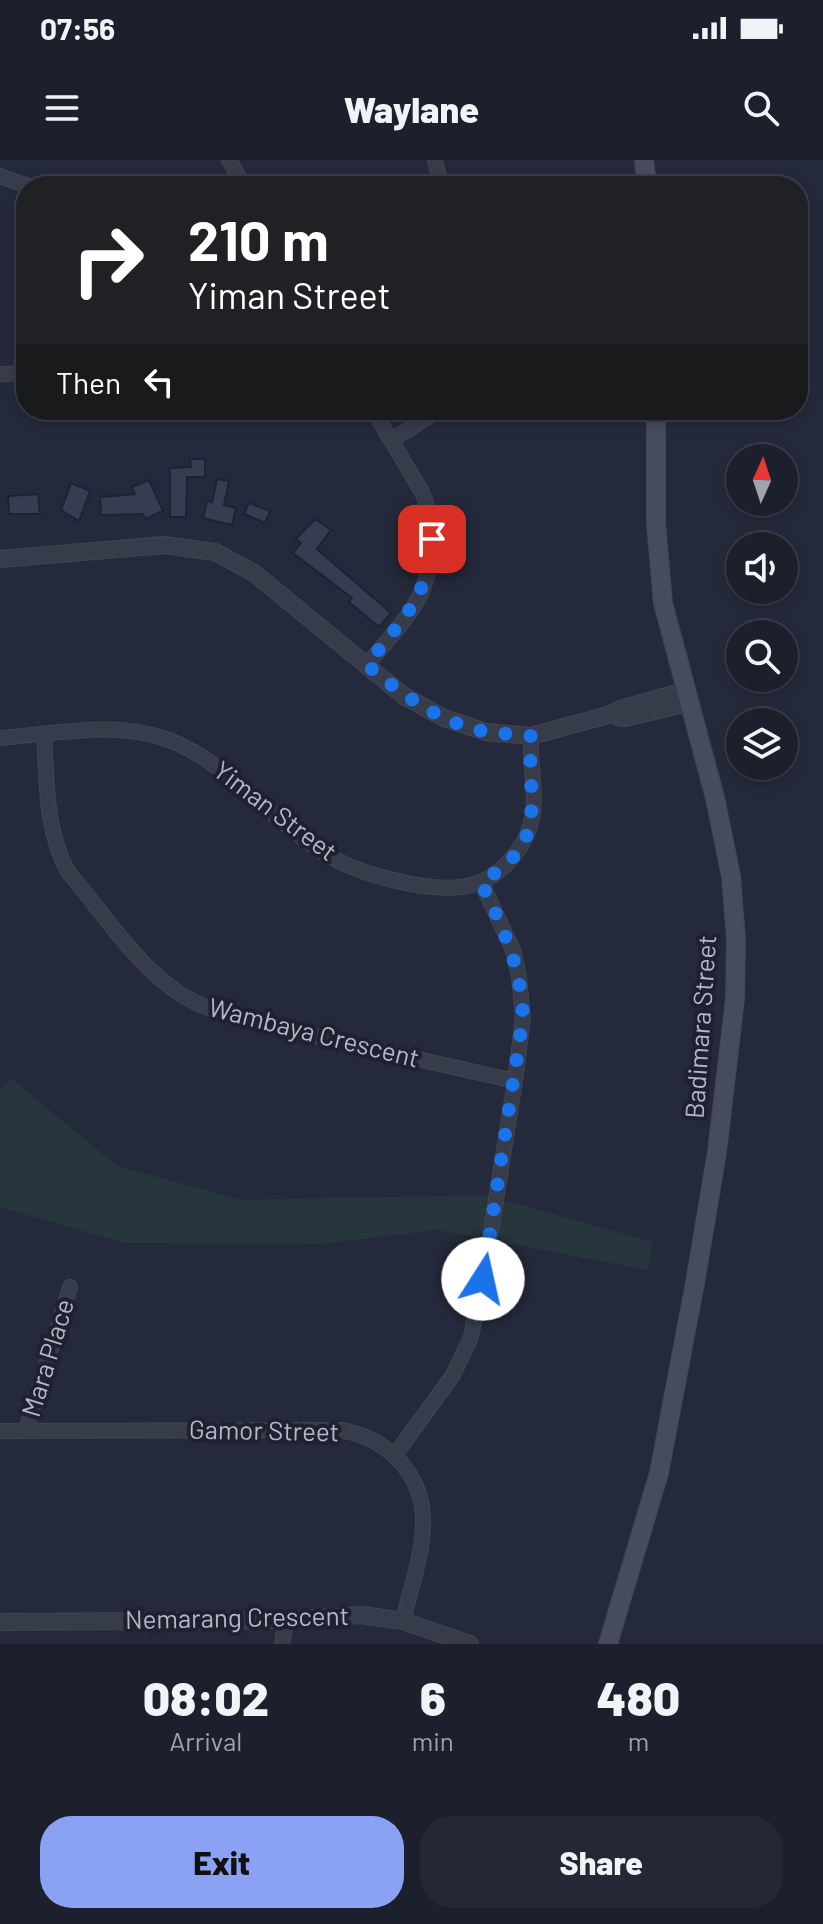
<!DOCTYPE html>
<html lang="en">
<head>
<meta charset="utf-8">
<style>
	:root { --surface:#1b202c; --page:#242834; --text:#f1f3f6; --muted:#a0a3a9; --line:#393e48; --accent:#8ba2f4 }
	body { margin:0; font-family:Barlow,sans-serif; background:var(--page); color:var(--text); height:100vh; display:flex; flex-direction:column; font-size:30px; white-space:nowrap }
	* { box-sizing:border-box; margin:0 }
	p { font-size:26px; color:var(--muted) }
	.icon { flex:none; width:44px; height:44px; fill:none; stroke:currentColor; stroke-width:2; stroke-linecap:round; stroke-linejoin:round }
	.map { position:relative; height:1484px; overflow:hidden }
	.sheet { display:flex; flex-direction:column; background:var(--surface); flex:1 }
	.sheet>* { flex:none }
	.top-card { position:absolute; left:16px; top:16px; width:792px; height:244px; border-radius:32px; box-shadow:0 4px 12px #0003,0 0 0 2px var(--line); background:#202124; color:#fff; overflow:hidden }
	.needle { width:52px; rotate:3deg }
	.buttons { position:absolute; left:726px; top:284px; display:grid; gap:16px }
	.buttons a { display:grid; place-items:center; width:72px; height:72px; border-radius:50%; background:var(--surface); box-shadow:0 4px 12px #0003,0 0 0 2px var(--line); font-size:40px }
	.pin { position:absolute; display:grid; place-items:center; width:68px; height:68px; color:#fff; margin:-34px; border-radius:16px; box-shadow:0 4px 12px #0006 }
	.me { position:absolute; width:88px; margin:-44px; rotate:10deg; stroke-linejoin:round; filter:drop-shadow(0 0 6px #0008) }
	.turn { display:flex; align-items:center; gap:28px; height:168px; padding:0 40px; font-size:36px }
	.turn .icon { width:104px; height:104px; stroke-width:2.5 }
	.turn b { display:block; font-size:56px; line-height:68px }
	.then { display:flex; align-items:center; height:76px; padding:0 40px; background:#0003; gap:16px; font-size:30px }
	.eta { display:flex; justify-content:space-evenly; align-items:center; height:136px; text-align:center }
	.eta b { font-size:48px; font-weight:800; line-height:56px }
	.action { display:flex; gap:16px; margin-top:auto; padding:16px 40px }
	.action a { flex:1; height:92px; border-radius:32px; background:var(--accent); color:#111; font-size:32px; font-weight:800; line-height:92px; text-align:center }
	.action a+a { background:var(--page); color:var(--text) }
	.status { display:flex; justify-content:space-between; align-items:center; height:56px; padding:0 40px; background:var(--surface); direction:ltr }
	.status svg { height:22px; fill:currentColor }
	header { display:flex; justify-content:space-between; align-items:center; height:104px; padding:0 40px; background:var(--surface); font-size:36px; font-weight:800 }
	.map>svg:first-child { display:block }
	.green { fill:#26363c }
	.building { fill:#363d52; stroke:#1e2332; stroke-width:2 }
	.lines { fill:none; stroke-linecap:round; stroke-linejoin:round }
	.minor-casing { stroke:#404554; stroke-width:16 }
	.tertiary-casing { stroke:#404554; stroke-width:18 }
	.secondary-casing { stroke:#404554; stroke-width:20 }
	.minor { stroke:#373c4b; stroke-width:14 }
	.tertiary { stroke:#373c4b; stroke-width:16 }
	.secondary { stroke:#464b5e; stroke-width:18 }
	.route { stroke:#1a73e8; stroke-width:14; stroke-dasharray:0 25.2 }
	.labels { text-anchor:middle; stroke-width:8; stroke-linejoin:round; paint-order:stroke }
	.street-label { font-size:26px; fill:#b3b7c7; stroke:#1d2130 }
</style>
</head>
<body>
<div class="status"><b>07:56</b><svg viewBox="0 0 49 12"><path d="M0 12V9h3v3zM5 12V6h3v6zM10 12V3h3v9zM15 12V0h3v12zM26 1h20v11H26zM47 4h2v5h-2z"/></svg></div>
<header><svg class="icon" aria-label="menu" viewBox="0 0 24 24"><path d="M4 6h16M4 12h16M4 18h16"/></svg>Waylane<svg class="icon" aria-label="search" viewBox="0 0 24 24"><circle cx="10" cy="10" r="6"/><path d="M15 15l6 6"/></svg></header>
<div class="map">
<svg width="823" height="1484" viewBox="0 0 823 1484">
	<rect width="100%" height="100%" fill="#242a3b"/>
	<!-- green -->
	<path class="green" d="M11 918 117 1006 242 1040 486 1035 653 1082 648 1110 437 1070 319 1084 124 1083 0 1047V929Z"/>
	<!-- building -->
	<path class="building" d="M190 299H205V317H187L186 357H170V308L191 307Z
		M217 319 229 321 224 345 236 348 232 365 203 358 207 341 212 342Z
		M149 320 163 351 145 359 143 354 101 355 100 337 135 334 132 327Z
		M71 323 90 331 79 361 61 350Z
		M38 334 40 354H9L8 336Z
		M249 343 270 351 265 363 244 354Z
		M315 359 331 370 317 389 391 453 379 467 349 442 352 438 293 393 301 383 296 379Z"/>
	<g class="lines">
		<!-- minor casing -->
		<g class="minor-casing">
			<path id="minor" d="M229 0 244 26
				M435 0 441 26
				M0 16 28 26
				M0 214 26 213
				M392 280 439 250
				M367 505C382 486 401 467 414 446 435 412 437 368 422 332L373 250
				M44 575C47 622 45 669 68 712 104 753 135 805 182 835 201 847 223 853 245 860L515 921
				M0 578C55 574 116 560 169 580 228 603 268 657 321 691 356 714 431 735 472 725 497 719 523 691 530 666 539 638 529 605 531 576
				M26 1270 70 1127
				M0 1271 341 1270C387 1278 424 1314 423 1363 423 1395 410 1430 403 1461
				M395 1295 453 1215 471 1177 488 1090 515 921 523 857 519 817 513 790 481 722
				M282 1484 286 1460"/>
		</g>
		<!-- tertiary casing -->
		<g class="tertiary-casing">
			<path id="tertiary" d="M0 399 164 385 215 392 254 413 404 536 444 558 486 572 531 576 608 555 623 548 685 531
				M618 557 625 558 688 543
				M0 1462 286 1460 362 1455 403 1461 470 1484"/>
		</g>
		<!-- secondary casing -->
		<g class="secondary-casing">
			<path id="secondary" d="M644 0 647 26
				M608 1484 659 1313 695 1123 717 992 735 839 736 779 731 716 715 638 663 443 656 363V250"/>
		</g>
		<!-- minor -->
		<use href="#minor" class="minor"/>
		<!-- tertiary -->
		<use href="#tertiary" class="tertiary"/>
		<!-- secondary -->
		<use href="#secondary" class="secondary"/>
	</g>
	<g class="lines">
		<!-- route -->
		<path class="route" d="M432 379C429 438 400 461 367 505 403 535 440 563 487 572 501 574 517 574 531 576 526 641 552 681 481 722 503 769 521 805 523 857L483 1119"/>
	</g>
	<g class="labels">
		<!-- street labels -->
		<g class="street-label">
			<text transform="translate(275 651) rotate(37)" y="9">Yiman Street</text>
			<text transform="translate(701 867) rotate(-86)" y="9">Badimara Street</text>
			<text transform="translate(314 873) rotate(14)" y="9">Wambaya Crescent</text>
			<text transform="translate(48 1198) rotate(-73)" y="9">Mara Place</text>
			<text transform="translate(264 1271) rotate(1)" y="9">Gamor Street</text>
			<text transform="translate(237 1458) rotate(-1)" y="9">Nemarang Crescent</text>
		</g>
	</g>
</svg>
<div class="buttons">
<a><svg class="needle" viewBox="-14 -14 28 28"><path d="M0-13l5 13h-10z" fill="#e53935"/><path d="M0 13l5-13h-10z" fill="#a0a3a9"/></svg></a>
<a><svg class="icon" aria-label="sound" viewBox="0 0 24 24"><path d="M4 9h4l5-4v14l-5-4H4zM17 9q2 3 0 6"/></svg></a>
<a><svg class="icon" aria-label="search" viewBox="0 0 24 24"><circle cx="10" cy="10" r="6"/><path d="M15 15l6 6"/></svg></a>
<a><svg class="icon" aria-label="layers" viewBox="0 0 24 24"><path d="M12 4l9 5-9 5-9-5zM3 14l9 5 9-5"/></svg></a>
</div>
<div class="pin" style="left:432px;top:379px;background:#d93025"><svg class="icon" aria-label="arrive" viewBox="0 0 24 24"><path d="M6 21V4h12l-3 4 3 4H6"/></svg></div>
<svg class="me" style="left:483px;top:1119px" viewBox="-20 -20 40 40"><circle r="19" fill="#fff"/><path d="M0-13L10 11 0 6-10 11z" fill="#1a73e8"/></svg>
<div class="top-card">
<div class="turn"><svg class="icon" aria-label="right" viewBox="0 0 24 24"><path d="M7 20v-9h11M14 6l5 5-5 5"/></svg><div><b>210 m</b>Yiman Street</div></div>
<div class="then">Then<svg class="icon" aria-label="left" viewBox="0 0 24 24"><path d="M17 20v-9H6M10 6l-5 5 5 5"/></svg></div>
</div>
</div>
<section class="sheet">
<div class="eta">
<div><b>08:02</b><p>Arrival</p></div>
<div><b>6</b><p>min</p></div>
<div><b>480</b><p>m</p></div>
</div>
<div class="action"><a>Exit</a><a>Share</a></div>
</section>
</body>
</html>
